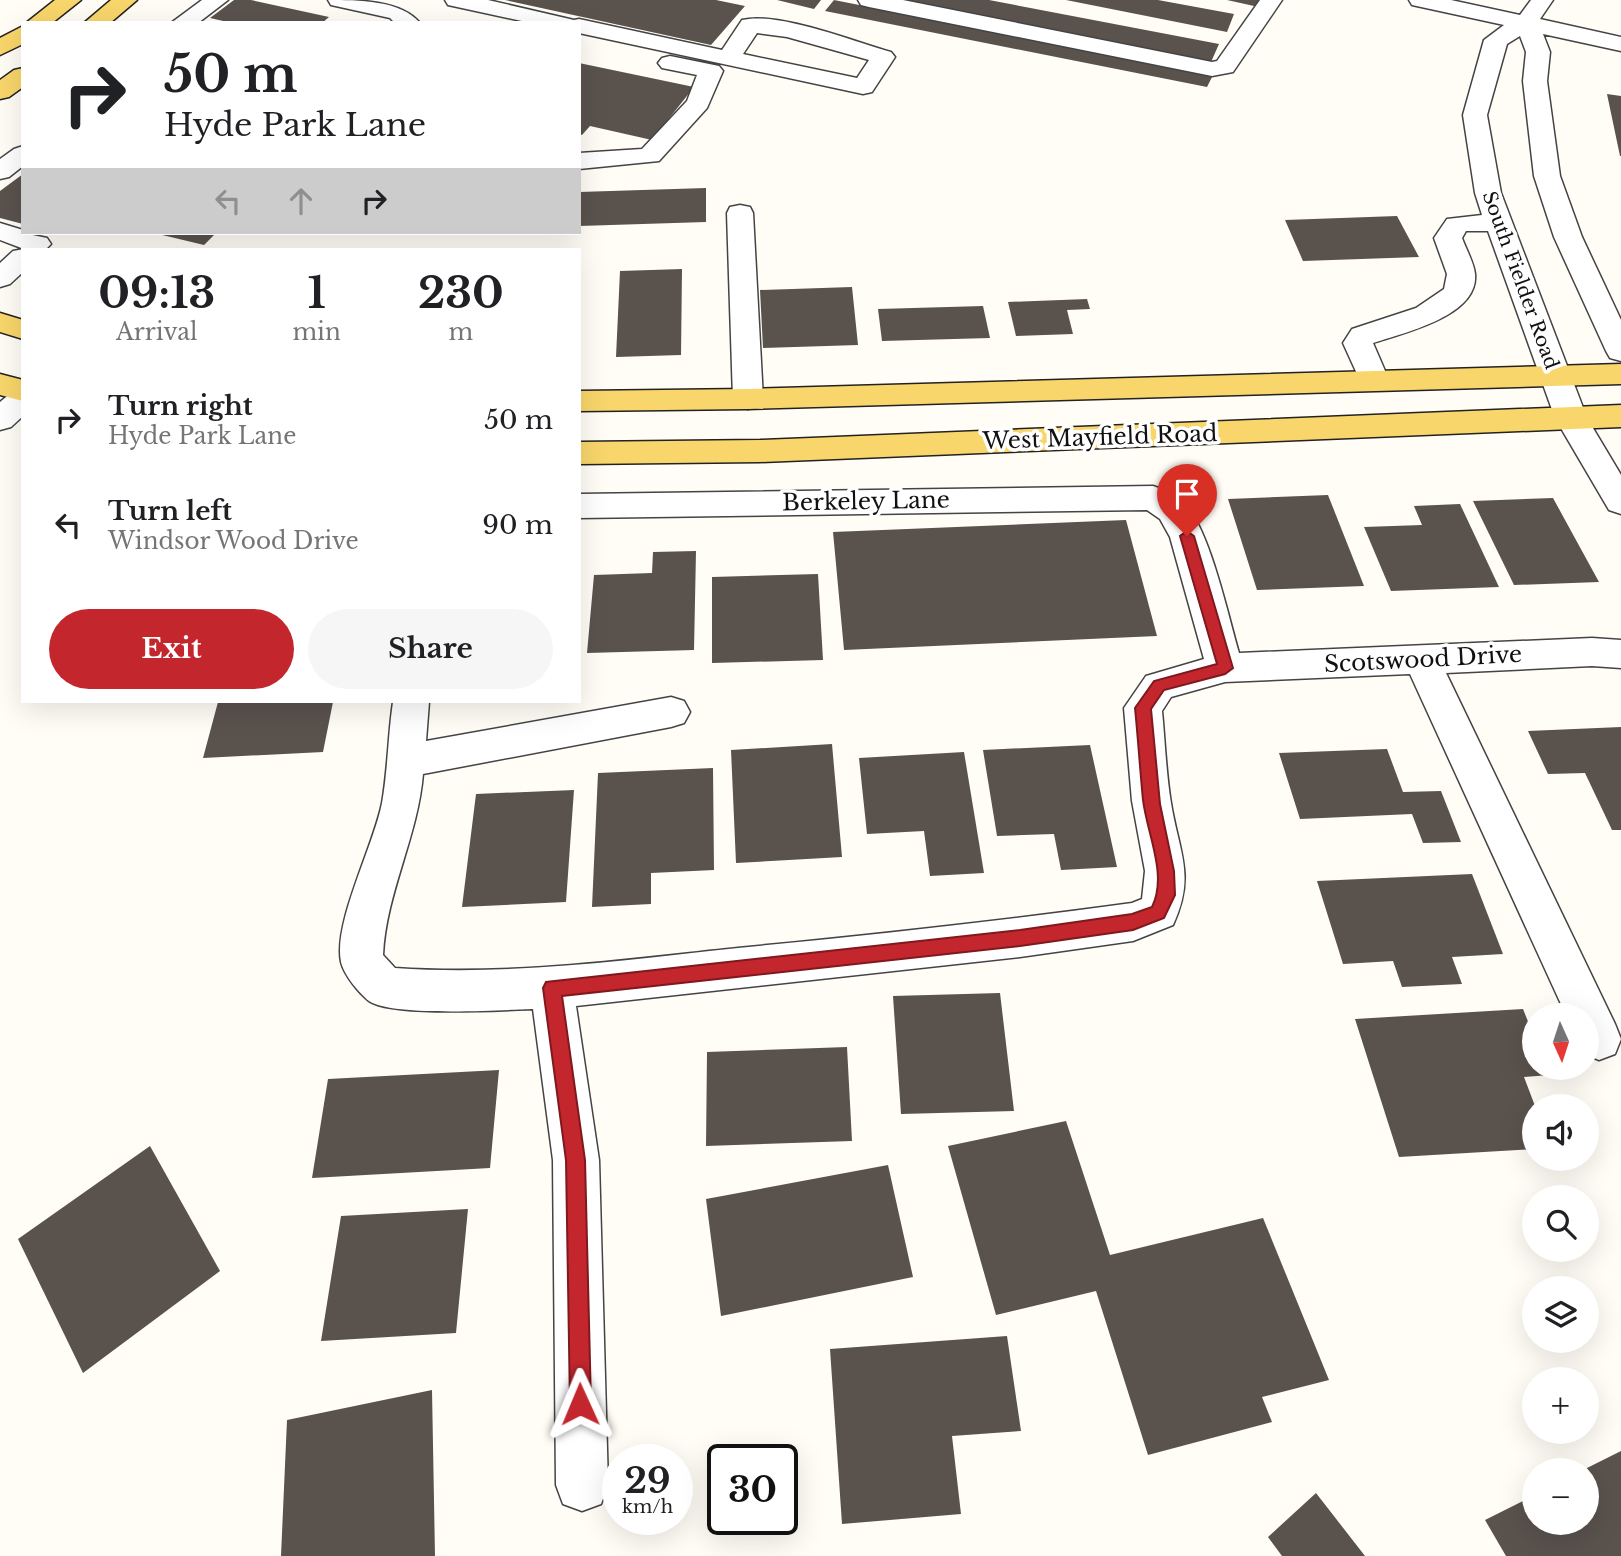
<!DOCTYPE html>
<html lang="en">
<head>
<meta charset="utf-8">
<style>
	:root { --surface:#fff; --page:#f6f6f6; --text:#202124; --muted:#757577; --accent:#c4262e }
	body { margin:0; font-family:"Libre Baskerville",serif; background:var(--page); color:var(--text); height:100vh; display:flex; flex-direction:column; font-size:26px; white-space:nowrap }
	* { box-sizing:border-box; margin:0 }
	p { font-size:23px; color:var(--muted) }
	.icon { flex:none; width:38px; height:38px; fill:none; stroke:currentColor; stroke-width:2; stroke-linecap:round; stroke-linejoin:round }
	.map { position:relative; flex:1; overflow:hidden }
	.drawer { position:absolute; left:21px; top:248px; width:560px; height:455px; display:flex; flex-direction:column; background:var(--surface); border-radius:0px; box-shadow:0 7px 28px #0002 }
	.drawer>* { flex:none }
	.banner { position:absolute; left:21px; top:21px; width:560px; height:214px; border-radius:0px; box-shadow:0 7px 28px #0002; background:#fff; color:var(--text); overflow:hidden }
	.needle { width:46px; rotate:177deg }
	.buttons { position:absolute; left:1522px; top:1003px; display:grid; gap:14px }
	.buttons a { display:grid; place-items:center; width:77px; height:77px; border-radius:50%; background:var(--surface); box-shadow:0 7px 28px #0002; font-size:35px }
	.speed { position:absolute; left:602px; top:1444px; display:flex; gap:14px; font-size:35px; font-weight:700; text-align:center }
	.speed>* { display:grid; place-content:center; width:91px; height:91px; border-radius:50%; background:var(--surface); box-shadow:0 7px 28px #0002; line-height:1 }
	.speed small { font-size:18px; font-weight:400 }
	.speed .limit { border:4px solid #111; border-radius:10px; background:#fff; color:#111 }
	.pin { position:absolute; display:grid; place-items:center; width:60px; height:60px; color:#fff; margin:-72px -30px; border-radius:50% 50% 50% 0; rotate:-45deg; box-shadow:0 0 7px #0007 }
	.pin .icon { rotate:45deg }
	.me { position:absolute; width:77px; margin:-38px; rotate:359deg; stroke-linejoin:round; filter:drop-shadow(0 0 5px #0008) }
	.turn { display:flex; align-items:center; gap:24px; height:147px; padding:0 28px; font-size:32px }
	.turn .icon { width:91px; height:91px; stroke-width:2.5 }
	.turn b { display:block; font-size:49px; line-height:60px }
	.lanes { display:flex; align-items:center; height:66px; padding:0 28px; background:#0003; justify-content:center; gap:35px; direction:ltr }
	.lanes .off { opacity:.35 }
	.eta { display:flex; justify-content:space-evenly; align-items:center; height:119px; text-align:center }
	.eta b { font-size:42px; font-weight:700; line-height:49px }
	.action { display:flex; gap:14px; margin-top:auto; padding:14px 28px }
	.action a { flex:1; height:80px; border-radius:42px; background:var(--accent); color:#fff; font-size:28px; font-weight:700; line-height:80px; text-align:center }
	.action a+a { background:var(--page); color:var(--text) }
	ul { padding:0; list-style:none }
	li { display:flex; align-items:center; gap:21px; height:105px; padding:0 28px }
	li div { flex:1 }
	li b { display:block; font-size:26px }
	li em { font-style:normal }
	.map>svg:first-child { display:block }
	.building { fill:#5a524d }
	.lines { fill:none; stroke-linecap:round; stroke-linejoin:round }
	.minor-casing { stroke:#444; stroke-width:3 }
	.major-casing { stroke:#222; stroke-width:3 }
	.minor { fill:#fff; fill-rule:evenodd }
	.major { fill:#f9d66b; fill-rule:evenodd }
	.route { fill:#c4262e; stroke:#7f191e; stroke-width:2 }
	.labels { text-anchor:middle; stroke-width:7; stroke-linejoin:round; paint-order:stroke }
	.far-street-label { font-size:19px; fill:#111; stroke:#fff }
	.street-label { font-size:23px; fill:#111; stroke:#fff }
</style>
</head>
<body>
<div class="map">
<svg width="1621" height="1556" viewBox="0 0 1621 1556">
	<rect width="100%" height="100%" fill="#fffdf5"/>
	<!-- building -->
	<path class="building" d="M234 0H251L329 17 322 23H232L210 18Z
		M505 0H716L745 6 711 45Z
		M777 0H821L814 9Z
		M834 0 1213 75 1207 87 825 11Z
		M901 0H989L1219 44 1211 62Z
		M1066 0H1158L1234 14 1227 32Z
		M1227 0H1267L1263 8Z
		M579 63 694 87 652 140 590 126 582 135 579 134Z
		M1607 94 1621 96V156H1620Z
		M23 174V224L0 218V191Z
		M706 188V222L579 226V192Z
		M1397 216 1419 257 1303 261 1285 220Z
		M154 233H216L204 245Z
		M682 269 681 355 616 357 620 271Z
		M852 287 858 345 763 348 760 290Z
		M1087 299 1090 309 1067 310 1073 334 1016 336 1008 302Z
		M983 306 990 338 882 341 878 309Z
		M1328 495 1364 586 1257 590 1228 499Z
		M1553 498 1599 582 1514 585 1473 501Z
		M1460 504 1499 587 1391 591 1364 527 1422 525 1414 506Z
		M1126 520 1157 636 844 650 833 532Z
		M696 551 694 650 587 653 594 575 652 573 653 552Z
		M818 574 823 660 712 663V577Z
		M218 702H333L323 752 203 758Z
		M1621 727V830H1612L1585 773 1548 774 1528 731Z
		M832 744 842 857 736 863 731 750Z
		M1090 745 1117 867 1061 870 1054 834 997 836 983 750Z
		M1387 749 1403 792 1441 791 1461 842 1423 843 1412 814 1300 819 1279 753Z
		M964 752 984 873 930 876 924 831 867 834 859 758Z
		M713 768 714 870 651 873V904L592 907 598 773Z
		M574 790 566 902 462 907 476 794Z
		M1472 874 1503 954 1452 957 1462 984 1402 987 1393 961 1343 964 1317 881Z
		M1000 993 1014 1111 901 1114 893 996Z
		M1523 1009 1535 1039V1068H1546L1550 1075 1524 1077 1535 1106V1149L1399 1157 1355 1019Z
		M847 1047 852 1141 706 1146 707 1052Z
		M499 1070 490 1168 312 1178 328 1079Z
		M1066 1121 1110 1255 1263 1218 1329 1380 1262 1397 1272 1422 1148 1455 1096 1291 996 1315 948 1146Z
		M150 1146 220 1271 83 1373 18 1239Z
		M888 1165 913 1277 721 1316 706 1199Z
		M468 1209 456 1333 321 1341 341 1216Z
		M1007 1336 1021 1431 952 1436 961 1514 842 1524 830 1349Z
		M432 1390 435 1556H281L287 1420Z
		M1621 1451V1556H1506L1485 1520 1535 1495V1522H1587V1468Z
		M1316 1493 1365 1556H1282L1268 1537Z"/>
	<g class="lines">
		<!-- minor casing -->
		<g class="minor-casing">
			<path id="minor" d="M202 0H228L198 23H171Z
				M328 0C358 0 401 0 420 23H395L390 18 331 5Z
				M445 0H488L574 20 579 19 722 50 742 20C777 11 855 42 891 52L895 57 872 92 863 94 579 33V23H531L448 5ZM757 33 787 37 869 60 857 78 743 54Z
				M858 0H903L1212 62 1217 61 1260 0H1282L1233 72 1212 76 869 7 861 5Z
				M1409 0H1451L1520 15 1531 0H1553L1540 19 1621 37V51L1543 34 1550 52 1547 81 1560 176 1582 237 1621 320V361L1610 358 1606 351 1554 237 1534 176 1523 81 1526 52 1520 36 1507 44 1487 115 1501 193 1587 418 1621 475V514L1609 510 1555 418 1488 231H1466L1462 238C1466 249 1474 263 1475 274 1479 316 1403 333 1373 343L1389 380 1385 387 1374 390 1363 387 1343 343 1352 329 1416 308 1444 289 1447 274 1434 238 1447 219 1482 215 1475 193 1463 115 1484 40 1504 25 1412 5Z
				M670 56 719 66 723 71 707 108 659 161 579 169V153L642 149 687 101 697 75 662 68 658 63 662 58Z
				M23 146V166L9 177 0 179V159L14 149Z
				M740 205 750 207 753 213 763 399 759 406 748 409 737 406 733 399 727 213 730 207Z
				M0 223 23 230V233L47 238 51 244 45 250H23V272L10 284 0 287V263L13 251 24 249 0 240Z
				M23 389V416L11 427 0 430V402L12 392Z
				M1153 486C1163 489 1173 494 1182 501 1209 525 1228 616 1239 653L1592 638 1621 640V668L1592 666 1446 673 1615 1024 1621 1039 1615 1054 1599 1060 1587 1055V1015H1566L1410 674 1225 682 1171 697 1162 711C1165 741 1166 773 1171 803 1179 853 1196 875 1173 925L1133 941 1020 957 576 1006 599 1160 608 1485 601 1504 582 1511 563 1504 556 1485 553 1160 533 1009C502 1010 392 1017 369 1001 359 993 344 975 341 962 333 923 374 845 382 803 388 770 388 735 393 702H429L426 741 671 697 684 701 690 712 684 723 671 727 423 774C418 836 386 893 383 955L395 968C510 976 624 960 738 948 870 935 1001 921 1132 903L1142 899 1145 871 1132 801 1124 708 1146 676 1204 659 1170 537 1160 519 1147 510 579 518V494Z"/>
		</g>
		<!-- major casing -->
		<g class="major-casing">
			<path id="major" d="M55 0H81L52 23H26Z
				M111 0H137L110 23H84Z
				M23 26V44L0 55V38Z
				M23 68V87L9 97 0 99V80L14 70Z
				M0 313 23 320V339L0 332Z
				M1621 364V384L748 409 579 411V391L748 389Z
				M0 374 23 380V401L0 395Z
				M1621 405V427L760 462 579 464V442L760 440Z"/>
		</g>
		<!-- minor -->
		<use href="#minor" class="minor"/>
		<!-- major -->
		<use href="#major" class="major"/>
	</g>
	<!-- route -->
	<path class="route" d="M1187 531 1194 536 1233 668 1225 674 1164 690 1151 709 1160 804 1174 871 1175 895 1164 918 1133 930 1020 946 562 996 585 1160 591 1404 588 1411 580 1414 573 1411 570 1404 566 1160 543 988 546 982 1020 930 1132 914 1152 907C1168 875 1147 834 1143 800 1140 769 1138 738 1135 708L1154 681 1217 664 1180 536Z"/>
	<g class="labels">
		<!-- far-street labels -->
		<g class="far-street-label">
			<text transform="translate(1521 280) rotate(70)" y="7">South Fielder Road</text>
		</g>
		<!-- street labels -->
		<g class="street-label">
			<text transform="translate(1100 437) rotate(-2)" y="8">West Mayfield Road</text>
			<text transform="translate(866 501) rotate(-1)" y="8">Berkeley Lane</text>
			<text transform="translate(1423 659) rotate(-3)" y="8">Scotswood Drive</text>
		</g>
	</g>
</svg>
<div class="buttons">
<a><svg class="needle" viewBox="-14 -14 28 28"><path d="M0-13l5 13h-10z" fill="#e53935"/><path d="M0 13l5-13h-10z" fill="#757577"/></svg></a>
<a><svg class="icon" aria-label="sound" viewBox="0 0 24 24"><path d="M4 9h4l5-4v14l-5-4H4zM17 9q2 3 0 6"/></svg></a>
<a><svg class="icon" aria-label="search" viewBox="0 0 24 24"><circle cx="10" cy="10" r="6"/><path d="M15 15l6 6"/></svg></a>
<a><svg class="icon" aria-label="layers" viewBox="0 0 24 24"><path d="M12 4l9 5-9 5-9-5zM3 14l9 5 9-5"/></svg></a>
<a>+</a>
<a>−</a>
</div>
<div class="speed"><div>29<small>km/h</small></div><div class="limit">30</div></div>
<div class="pin" style="left:1187px;top:536px;background:#d93025"><svg class="icon" aria-label="arrive" viewBox="0 0 24 24"><path d="M6 21V4h12l-3 4 3 4H6"/></svg></div>
<svg class="me" style="left:580px;top:1404px" viewBox="-20 -20 40 40"><path d="M0-17L14 15 0 8-14 15z" fill="#c4262e" stroke="#fff" stroke-width="4"/></svg>
<div class="banner">
<div class="turn"><svg class="icon" aria-label="right" viewBox="0 0 24 24"><path d="M7 20v-9h11M14 6l5 5-5 5"/></svg><div><b>50 m</b>Hyde Park Lane</div></div>
<div class="lanes"><svg class="icon off" aria-label="left" viewBox="0 0 24 24"><path d="M17 20v-9H6M10 6l-5 5 5 5"/></svg><svg class="icon off" aria-label="ahead" viewBox="0 0 24 24"><path d="M12 20V5M6 11l6-6 6 6"/></svg><svg class="icon" aria-label="right" viewBox="0 0 24 24"><path d="M7 20v-9h11M14 6l5 5-5 5"/></svg></div>
</div>
<section class="drawer">
<div class="eta">
<div><b>09:13</b><p>Arrival</p></div>
<div><b>1</b><p>min</p></div>
<div><b>230</b><p>m</p></div>
</div>
<ul>
<li><svg class="icon" aria-label="right" viewBox="0 0 24 24"><path d="M7 20v-9h11M14 6l5 5-5 5"/></svg><div><b>Turn right</b><p>Hyde Park Lane</p></div><em>50 m</em></li>
<li><svg class="icon" aria-label="left" viewBox="0 0 24 24"><path d="M17 20v-9H6M10 6l-5 5 5 5"/></svg><div><b>Turn left</b><p>Windsor Wood Drive</p></div><em>90 m</em></li>
</ul>
<div class="action"><a>Exit</a><a>Share</a></div>
</section>
</div>
</body>
</html>
